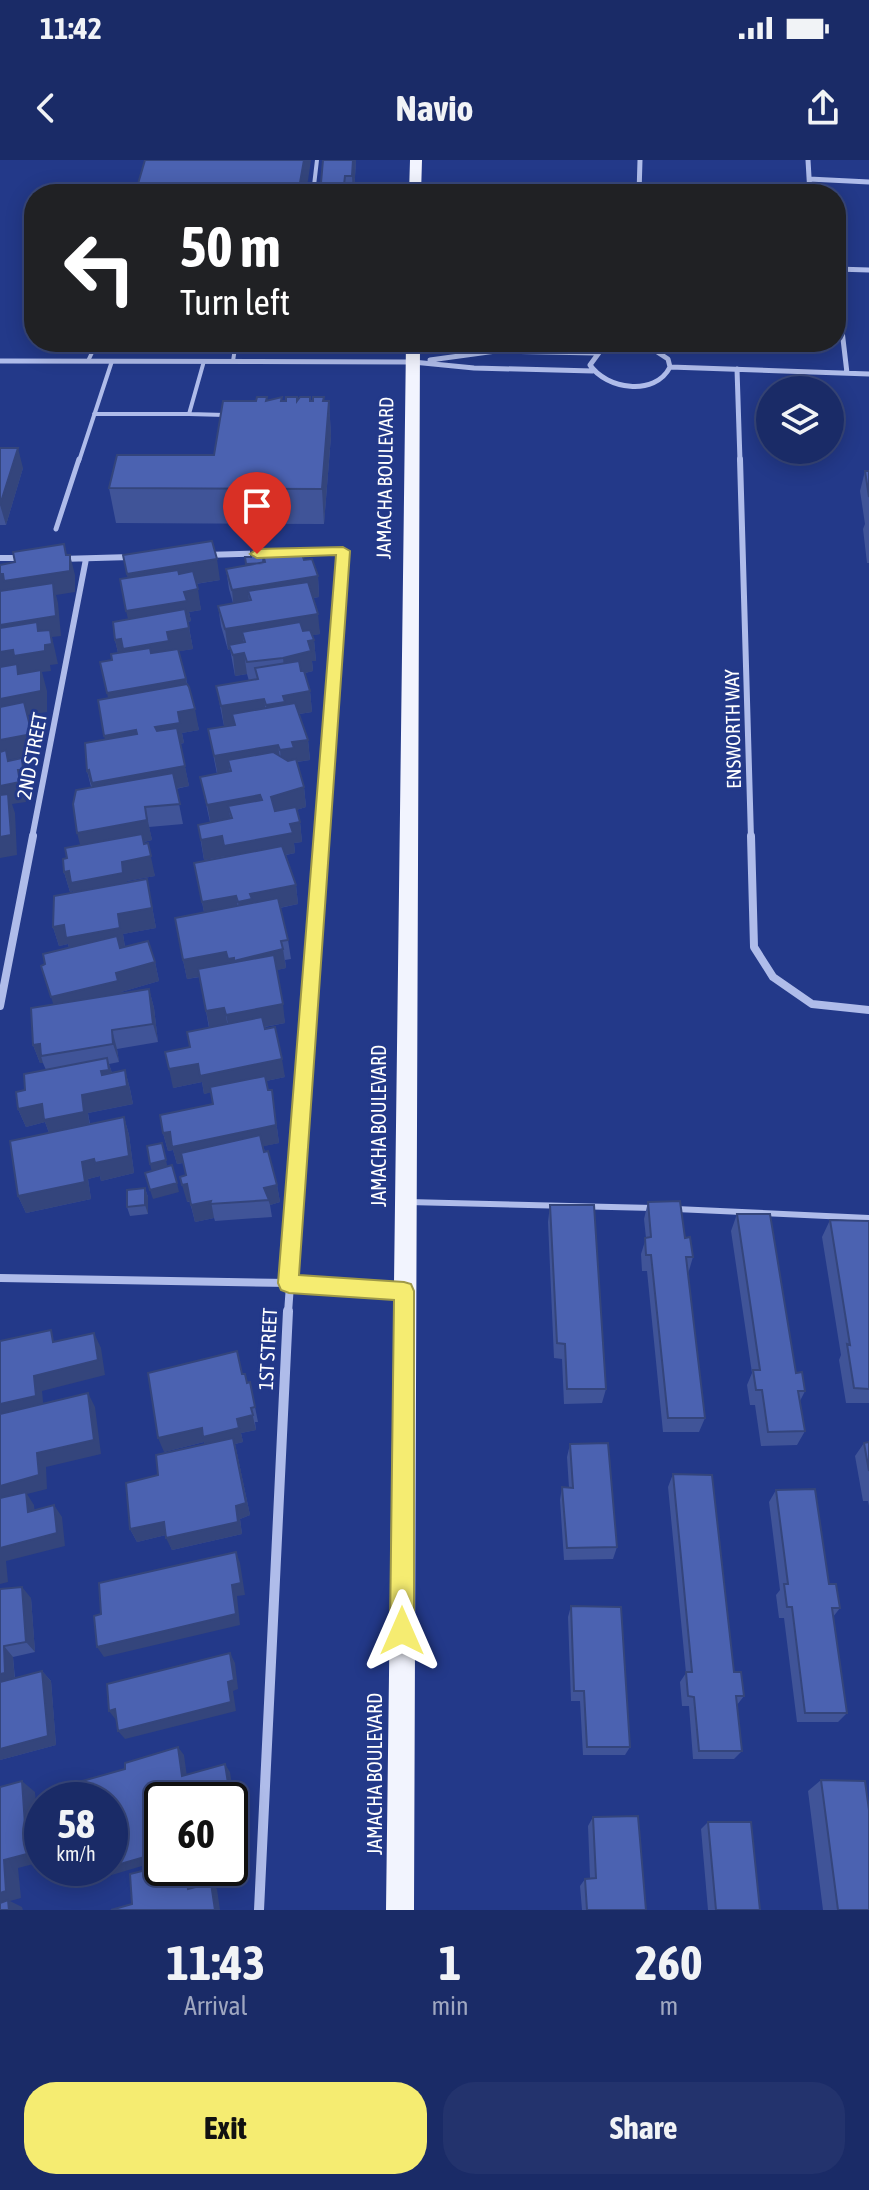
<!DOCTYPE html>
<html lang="en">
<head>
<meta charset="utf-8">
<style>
	:root { --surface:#1a2b67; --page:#23336d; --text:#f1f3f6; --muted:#9fa7c0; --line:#38477b; --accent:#f5ec71 }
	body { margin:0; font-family:"Asap Condensed",sans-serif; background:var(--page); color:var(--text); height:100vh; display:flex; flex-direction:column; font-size:30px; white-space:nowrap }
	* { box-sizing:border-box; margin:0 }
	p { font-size:26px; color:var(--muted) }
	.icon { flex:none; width:44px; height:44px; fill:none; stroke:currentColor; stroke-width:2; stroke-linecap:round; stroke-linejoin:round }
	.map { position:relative; height:1750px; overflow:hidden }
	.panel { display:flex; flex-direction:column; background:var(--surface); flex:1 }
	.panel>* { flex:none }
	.hud { position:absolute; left:24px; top:24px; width:822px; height:168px; border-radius:32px; box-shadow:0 4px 20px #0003,0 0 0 2px var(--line); background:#202124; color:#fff; overflow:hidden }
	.tools { position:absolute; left:756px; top:216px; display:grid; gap:16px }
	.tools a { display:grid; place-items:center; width:88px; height:88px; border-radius:50%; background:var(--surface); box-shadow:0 4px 20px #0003,0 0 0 2px var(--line); font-size:40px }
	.speed { position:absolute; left:24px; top:1622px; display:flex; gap:16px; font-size:40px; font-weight:700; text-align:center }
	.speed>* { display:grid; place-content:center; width:104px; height:104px; border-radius:50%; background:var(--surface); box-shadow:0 4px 20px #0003,0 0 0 2px var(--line); line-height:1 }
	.speed small { font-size:20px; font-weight:400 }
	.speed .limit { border:4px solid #111; border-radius:12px; background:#fff; color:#111 }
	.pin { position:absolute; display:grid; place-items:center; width:68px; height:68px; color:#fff; margin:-82px -34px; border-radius:50% 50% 50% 0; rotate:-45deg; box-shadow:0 0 8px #0007 }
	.pin .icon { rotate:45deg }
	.me { position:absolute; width:88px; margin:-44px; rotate:0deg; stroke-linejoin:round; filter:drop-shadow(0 0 6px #0008) }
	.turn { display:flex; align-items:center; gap:28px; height:168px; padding:0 24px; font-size:36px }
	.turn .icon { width:104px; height:104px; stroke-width:2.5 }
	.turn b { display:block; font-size:56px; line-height:68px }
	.eta { display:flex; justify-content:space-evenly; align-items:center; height:136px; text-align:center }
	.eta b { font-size:48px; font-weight:700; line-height:56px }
	.button { display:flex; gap:16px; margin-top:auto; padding:16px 24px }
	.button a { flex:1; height:92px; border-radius:32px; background:var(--accent); color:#111; font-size:32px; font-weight:700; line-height:92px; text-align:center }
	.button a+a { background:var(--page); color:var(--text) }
	.status { display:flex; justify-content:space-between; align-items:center; height:56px; padding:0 40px; background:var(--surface); direction:ltr }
	.status svg { height:22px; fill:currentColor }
	header { display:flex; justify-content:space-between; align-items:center; height:104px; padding:0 24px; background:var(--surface); font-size:36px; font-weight:700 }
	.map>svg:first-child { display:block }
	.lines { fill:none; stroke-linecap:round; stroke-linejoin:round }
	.lane-far2 { stroke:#afbcea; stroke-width:4 }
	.lane-far1 { stroke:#afbcea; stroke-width:5 }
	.lane { stroke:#afbcea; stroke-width:6 }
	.street-far3 { stroke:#afbcea; stroke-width:5 }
	.street-far2 { stroke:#afbcea; stroke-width:6 }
	.street-far1 { stroke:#afbcea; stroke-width:8 }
	.street { stroke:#afbcea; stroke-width:10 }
	.primary { fill:#f2f4fe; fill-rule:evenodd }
	.wall { fill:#405498 }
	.shaded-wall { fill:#34457c }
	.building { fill:#4b62b1; stroke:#34457c; stroke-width:2 }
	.route { fill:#f5ec71; stroke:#9f9949; stroke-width:2 }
	.labels { text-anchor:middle; stroke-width:6; stroke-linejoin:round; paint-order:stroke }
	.street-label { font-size:20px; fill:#fff; stroke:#233989 }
</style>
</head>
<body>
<div class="status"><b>11:42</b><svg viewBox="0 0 49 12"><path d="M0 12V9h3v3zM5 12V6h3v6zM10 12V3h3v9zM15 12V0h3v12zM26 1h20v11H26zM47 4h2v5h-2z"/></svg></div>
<header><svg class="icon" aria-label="back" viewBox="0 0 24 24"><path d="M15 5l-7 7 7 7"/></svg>Navio<svg class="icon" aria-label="share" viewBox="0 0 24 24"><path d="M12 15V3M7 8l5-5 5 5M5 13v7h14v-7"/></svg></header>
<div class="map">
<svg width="869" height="1750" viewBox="0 0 869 1750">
	<rect width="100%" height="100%" fill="#233989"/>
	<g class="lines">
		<!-- lane-far2 -->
		<path class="lane-far2" d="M313 34 317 0
			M88 201 97 182
			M233 201 236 182
			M94 254H189L204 201
			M189 254 225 255
			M79 301 112 201"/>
		<!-- lane-far1 -->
		<path class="lane-far1" d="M56 369 79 299"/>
		<!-- lane -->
		<path class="lane" d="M408 1042 653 1048
			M676 1049 869 1058"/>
		<!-- street-far3 -->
		<path class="street-far3" d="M808 0 810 34
			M809 19 869 22
			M639 34 640 0
			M836 109 869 110
			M836 148 841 162 847 213
			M633 183 648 186 668 199 670 207C655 237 606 229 590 205L601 190Z
			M430 200 496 191 595 193
			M0 201 413 202 474 208 593 211
			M670 207 869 214
			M737 209 740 301"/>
		<!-- street-far2 -->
		<path class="street-far2" d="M740 299 751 678
			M293 392 343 391 322 678
			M205 395 275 393
			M0 398H23
			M61 399 131 397
			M32 678 86 399"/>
		<!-- street-far1 -->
		<path class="street-far1" d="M751 676 754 787 773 817 812 844 869 850
			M0 846 33 676
			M0 1118 289 1123 403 1131
			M288 1153 322 676"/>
		<!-- street -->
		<path class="street" d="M259 1750 288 1151"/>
		<!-- primary -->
		<path class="primary" d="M410 0H422L421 34H409Z
			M406 182H420L414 1750H386Z"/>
	</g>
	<!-- wall -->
	<path class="wall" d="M323 0H356L354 34H320Z
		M267 237V241L298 240 310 237 311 241H329L331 276 324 364 116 363 109 328 214 295 256 241Z
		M0 288 23 308 6 365H0Z
		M865 311H869V403H867L863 369 865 364 860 331Z
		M264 394 304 400 318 416 319 437 313 438 320 474 312 475 314 480 316 501H312L313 511 305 513 310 531 312 552 299 554 308 580 310 600 297 602 304 627 306 647 296 650 300 662 302 682 294 683 295 693 286 695 296 725 298 744 280 748 288 780 291 799 285 800 286 808 276 810 285 863 265 867 285 917 266 921 268 930H272L279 983 263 986 277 1025 280 1042 270 1045 272 1057 215 1061 214 1058 195 1062 190 1042H187L186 1015 183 1003 177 1004 173 990 168 991 163 973 213 944 211 932 204 934 202 922 173 928 190 887 209 868 200 817 187 819 183 800 204 752 194 703 226 697 204 700 198 665 210 662 200 617 217 614 208 569 224 566 216 526 249 521 247 514 235 516 230 489 228 490 221 466 218 446 233 443 229 429 226 409 246 405 245 397Z
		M123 395 220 420 196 424 201 450 189 452 191 461 188 462 193 489 179 491 199 570 182 573 184 583 180 584 189 626 176 629 183 664 149 667 152 680 144 682 155 716 127 721V723L147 719 156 768 123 774 125 787 155 802 159 821 121 832 122 834 149 829 154 848 158 882 117 889 119 902 109 904 112 913 125 910 130 929 133 944 88 953 90 964 124 957 129 975 134 1013 101 1021 100 1016 88 1019 91 1039 26 1053 18 1036 49 973 45 962 26 967 18 949 25 930 46 910 43 903H40L33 885 54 844 45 804 69 788 68 784 59 786 53 767 73 732V731L70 732 64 712 67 698 80 685 91 627 87 611 105 580 108 538 112 500 118 493 115 480 128 459V418Z
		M145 1028 148 1037V1054L130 1056 127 1047Z
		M648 1042 685 1078 693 1097 688 1114 705 1258 699 1272H663L647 1111H642L641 1094 646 1078 644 1059Z
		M550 1045 606 1229 602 1243 564 1244 562 1199 554 1198 548 1062Z
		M737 1054 796 1213 805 1231 800 1241 805 1271 797 1285 761 1286 755 1245H750L747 1225 752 1213 731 1071Z
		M830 1060 869 1061V1243H846L839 1200 841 1195 822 1077Z
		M243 1214 247 1223 250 1222 258 1262H255L256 1270 241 1273 243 1282 235 1284 250 1355 240 1359 242 1374 172 1390 166 1375 137 1382 130 1369 158 1315 205 1285 204 1282 164 1292Z
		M869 1282V1346L868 1341H863L855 1296 864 1283Z
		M570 1284 617 1387 613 1399 564 1400 560 1340 562 1327 569 1328 567 1297Z
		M673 1314 734 1512 744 1536 737 1545 742 1591 734 1599H693L689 1546H682L680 1522 686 1513 668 1327Z
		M776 1330 829 1424 840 1448 833 1457 847 1553 838 1562H797L784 1458H779L776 1435 780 1430 769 1342Z
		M0 1429 31 1438 35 1492 13 1497 15 1518 42 1511 51 1521 56 1585 0 1600Z
		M571 1446 630 1587 625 1595H583L580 1541H571L568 1457Z
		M821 1620 869 1750H823L808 1631Z
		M593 1657 646 1750H582L580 1726 585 1719 590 1718 588 1666Z
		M708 1662 760 1750H708L701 1669Z"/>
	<!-- shaded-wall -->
	<path class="shaded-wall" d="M304 0H311L306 34H298Z
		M353 0H356L354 34H353L352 16Z
		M329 241 331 276 324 364 322 329Z
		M18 288 23 308 6 365 0 345Z
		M70 395 75 415V432L56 435 58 443 61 476 52 477 58 504 50 505 51 511 42 512 47 531V552L28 555 38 594 9 600 12 610 0 601V492L13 490 44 491 0 486V414L70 411Z
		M217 399 220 420 131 434 127 414Z
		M318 416 319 437 252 448 248 431 250 448 234 451 232 430Z
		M198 429 201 450 189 452 191 461 131 471 126 451 184 432Z
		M318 454 320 474 246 487 242 472 244 487 229 485 230 489 228 490 225 469Z
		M189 468 193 489 120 501 115 480Z
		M314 480 316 501H312L313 511 285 518 283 498 308 481Z
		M244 493 247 514 235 516 233 495Z
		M186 519 190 539 111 553 107 533Z
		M310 531 312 552 286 556 269 565 266 545 283 536Z
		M264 539 267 559 224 566 221 546Z
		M195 549 199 570 182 573 184 583 160 587 155 567 178 552Z
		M136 570 140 591 109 596 104 576Z
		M308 580 310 600 295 602 282 610 280 590 292 582Z
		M278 585 281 605 228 600 230 614 218 616 214 596Z
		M22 598 28 618 30 630H24L26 642 12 644 15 653 17 695 0 698V626L18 610Z
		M185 606 189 626 97 643 87 611Z
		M304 627 306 647 273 657 271 637Z
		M260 635 262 655 228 646 231 661 211 665 207 645Z
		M145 647 152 680 144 682 147 697 148 683 155 716 127 721 128 733 77 743 73 731 70 732 64 712 122 702 82 692 77 673Z
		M300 662 302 682 294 683 295 693 228 706 224 686 290 664Z
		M222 676 226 696 204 700 201 680Z
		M147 719 156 768 123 774 125 787 72 797 68 784 59 786 53 767 118 754Z
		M296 725 298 744 254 753 241 762 238 742 250 734Z
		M236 736 239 755 206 762 202 742Z
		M283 789 286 808 237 820 230 811 187 819 183 800 226 792Z
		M155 802 159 821 121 832 123 839 57 856 51 837 116 813Z
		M149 829 154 848 158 882 153 864Z
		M283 844 285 863 230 873 226 855Z
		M224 848 228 866 210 870 206 851Z
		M112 870 117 889 119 902 113 884Z
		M40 884 41 896 43 903H40L33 885Z
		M107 898 113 916 125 910 130 929 133 944 88 953 90 969 51 978 45 962 26 967 18 949 82 935 101 911Z
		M282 899 285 917 204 934 202 922 173 928 169 909 198 904Z
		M272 930 279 983 177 1004 173 990 168 991 163 973Z
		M124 957 129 975 134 1013 101 1021 100 1016 88 1019 91 1039 26 1053 18 1036 82 1002Z
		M162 983 168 1009 152 1013 150 1004Z
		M177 1023 179 1032 153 1039 150 1030Z
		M187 1024 191 1041 187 1042 182 1025Z
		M277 1025 280 1042 270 1045 264 1028Z
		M145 1028 148 1037V1054L145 1045Z
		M211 1041 214 1058 195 1062 191 1045Z
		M94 1173 101 1188 105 1215 42 1231 44 1251 0 1261V1244L34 1216Z
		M88 1233 95 1247 101 1294 46 1307 47 1329 27 1334 34 1345 36 1365 0 1341V1326L37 1293Z
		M251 1248 256 1270 241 1273 243 1282 235 1284 250 1355 240 1359 242 1374 172 1390 166 1378 207 1291 204 1282 164 1292 158 1278 237 1259Z
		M54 1345 62 1357 65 1386 6 1401 8 1422 0 1424V1388Z
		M164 1362 170 1374 137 1382 130 1369Z
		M236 1392 240 1403 245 1435 237 1436 240 1465 104 1497 97 1487 232 1425Z
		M22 1427 31 1438 35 1492 26 1482Z
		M4 1486 13 1497 15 1522 0 1526V1514Z
		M230 1493 235 1503 238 1529 233 1531 236 1551 125 1579 118 1571 228 1522Z
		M42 1511 51 1521 56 1585 0 1600V1589Z
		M115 1549 116 1560 109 1551Z
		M178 1587 184 1595 188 1624 182 1616Z
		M225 1604 230 1612 235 1644 230 1645V1640H218Z
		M22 1621 35 1632 41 1702 18 1708 21 1738 10 1741 22 1747 23 1750H9L0 1744V1733L4 1700Z
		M162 1692V1700L105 1717 96 1711Z
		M185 1708H190L193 1734 188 1729Z
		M211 1723 217 1729 220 1750H215Z"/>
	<!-- building -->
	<path class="building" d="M145 0H304L298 34H135Z
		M323 0H353L352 16H345L343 34H320Z
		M107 28H121L119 34H99Z
		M257 237H267L266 241 282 237 281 241H286V237H297V241L300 237H310V241H313V237H324L323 241H329L322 329 109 328 117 295H214L223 241H256Z
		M0 288H18L0 345Z
		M865 311H869V337Z
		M212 381 217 399 127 414 123 395Z
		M64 384 66 395H70V411L4 421 3 414H0V405L15 402 13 392Z
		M300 388 304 400 312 399 318 416 232 430 226 409 265 402 263 394Z
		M251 391H264L263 403 246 404 245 397H251Z
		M178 410 179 414 193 411 198 429 184 432 187 441 126 451 120 419Z
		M308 422 318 454 225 469 218 446 251 440 248 431Z
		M53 423 56 456 0 465V431Z
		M185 449 189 468 167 472 169 481 123 489 121 479 115 480 113 462Z
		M37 462 38 471 50 470 52 484 45 485V491L14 496 13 490 0 492V468Z
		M300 462 303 471 310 470 314 480 308 481 311 491 283 498 247 502 244 493 233 495 229 485 245 482 242 472Z
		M150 488 151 493 178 489 186 519 107 533 100 502 112 500 111 494Z
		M299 501 301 511H304L310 531 283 536 285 542 266 545 264 539 221 546 216 526 258 519 255 508Z
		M17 504 18 514 41 510V531L0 539V507Z
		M187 524 189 527 195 549 178 552 180 563 155 567 157 571 177 568 185 606 92 623 89 610 87 611 85 583 137 574 136 570 104 576 98 540Z
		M24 542 32 574 0 580V547Z
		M295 543 308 580 292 582 294 588 280 590 278 585 214 596 208 569 235 565 232 554Z
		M6 590 8 601 22 598 23 610H18L20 622 0 626V592Z
		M273 592 288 601 296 599 304 627 271 637 275 651 296 647 300 662 290 664 293 673 224 686 222 676 201 680 198 665 232 658 228 646 262 640 260 635 207 645 200 617 231 611 228 600Z
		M173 613 180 644 145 647 147 660 77 673 73 644 76 630Z
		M8 634 11 675 0 677V635Z
		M142 674 144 684 148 683 151 696 122 702 123 713 71 723 69 711 64 712 63 699 67 698 65 688Z
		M282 686 296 725 250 734 252 739 238 742 236 736 202 742 194 703Z
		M147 719 152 748 118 754 120 768 66 778 64 765 53 767 54 736Z
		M278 738 288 780 281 781 283 789 234 801V798L228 799 226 792 183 800 175 758Z
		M117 776 120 788 148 781 155 802 116 813 118 821 51 837 41 806 45 804 43 794Z
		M274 795 283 844 226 855 224 848 206 851 198 809Z
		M149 829 153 864 112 870 113 884 41 896 40 884 33 885 31 848Z
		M262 857 265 869 275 867 282 899 200 916 198 904 169 909 165 892 190 887 187 872Z
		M107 898 109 910 101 911 102 915 125 910 127 926 82 935 84 952 44 960 42 944 18 949 16 932 25 930 24 914Z
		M265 916 268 930H272L276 965 172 987 170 972 163 973 160 955 213 944 210 927Z
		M124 957 129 996 95 1003 94 999 82 1002 85 1022 18 1036 10 981Z
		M260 975 264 992 268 991 277 1025 264 1028 269 1040 210 1044 211 1041 191 1045 187 1024 182 1025 180 1017 186 1015 181 993Z
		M162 983 166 1000 150 1004 147 986Z
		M172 1005 177 1023 150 1030 145 1013Z
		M145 1028V1045L127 1047V1030Z
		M680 1041 685 1078 690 1077 693 1097H686L705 1258H668L651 1095H646L645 1078 651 1077 648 1042Z
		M550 1045H594L606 1229H567L565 1184 557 1183Z
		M737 1054H770L796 1213 802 1212 805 1231H798L805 1271 768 1272 762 1230H756L753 1210H760Z
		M830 1060 869 1061V1229L854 1228 847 1184 850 1185Z
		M51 1170 53 1182 94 1173 98 1200 34 1216 36 1236 0 1244V1181Z
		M237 1191 242 1214H245L247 1223 250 1222 255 1247 251 1248 253 1255 237 1259 239 1268 203 1277 202 1268 158 1278 148 1213Z
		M88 1233 94 1280 37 1293 39 1315 0 1326V1254Z
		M233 1278 246 1343 236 1346 238 1362 166 1378 164 1362 130 1369 126 1323 158 1315 156 1295Z
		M869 1282V1311L864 1283Z
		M608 1283 617 1387 567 1388 562 1327 573 1328 570 1284Z
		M673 1314 712 1315 734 1512H741L744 1536H736L742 1591H699L694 1537 688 1536 686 1512H692Z
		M815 1329 829 1424H836L840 1448H832L847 1553H805L792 1447H787L784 1424H788L776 1330Z
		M26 1332 28 1352 54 1345 57 1373 0 1388V1338Z
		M236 1392 241 1423 232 1425 236 1454 97 1487 94 1456 101 1454 99 1423Z
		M22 1427 26 1482 4 1486 5 1513 0 1514V1429Z
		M571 1446 621 1447 630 1587H587L584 1531H574Z
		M230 1493 234 1520 228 1522 231 1542 118 1571 115 1549 109 1551 107 1524Z
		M42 1511 48 1576 0 1589V1522Z
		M178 1587 182 1616 225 1604 230 1636 218 1640H162V1692L110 1707V1640H69L68 1625 125 1609V1603Z
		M821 1620 865 1621 869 1650V1750H838Z
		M22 1621 27 1694 4 1700 6 1731 0 1733V1627Z
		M638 1656 646 1750H587L585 1719 596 1718 593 1657Z
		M708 1662H751L760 1750H716Z
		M162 1706V1708H185L188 1729 211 1723 215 1750H111L132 1744 130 1714Z
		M8 1740 9 1750H0V1743Z"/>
	<!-- route -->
	<path class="route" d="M343 387 350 391 299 1115 404 1122 411 1124 414 1131V1471L410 1480 402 1483 393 1480 390 1471 394 1140 289 1133 281 1130 278 1123 336 395 257 398 250 394 257 389Z"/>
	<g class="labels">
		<!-- street labels -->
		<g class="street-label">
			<text transform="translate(385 318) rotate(-89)" y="7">JAMACHA BOULEVARD</text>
			<text transform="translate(733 569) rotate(-91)" y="7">ENSWORTH WAY</text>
			<text transform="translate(32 596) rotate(-79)" y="7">2ND STREET</text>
			<text transform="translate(379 966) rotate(-90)" y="7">JAMACHA BOULEVARD</text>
			<text transform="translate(268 1189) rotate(-87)" y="7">1ST STREET</text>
			<text transform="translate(375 1614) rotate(-90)" y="7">JAMACHA BOULEVARD</text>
		</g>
	</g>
</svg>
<div class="tools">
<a><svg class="icon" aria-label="layers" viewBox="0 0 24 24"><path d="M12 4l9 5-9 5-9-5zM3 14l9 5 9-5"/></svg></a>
</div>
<div class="speed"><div>58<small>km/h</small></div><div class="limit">60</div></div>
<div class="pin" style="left:257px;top:394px;background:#d93025"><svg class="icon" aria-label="arrive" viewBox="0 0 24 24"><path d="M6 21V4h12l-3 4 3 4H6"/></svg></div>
<svg class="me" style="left:402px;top:1471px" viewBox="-20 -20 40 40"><path d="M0-17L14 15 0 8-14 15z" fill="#f5ec71" stroke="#fff" stroke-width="4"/></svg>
<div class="hud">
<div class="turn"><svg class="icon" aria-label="left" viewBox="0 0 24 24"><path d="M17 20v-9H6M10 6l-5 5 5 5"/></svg><div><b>50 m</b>Turn left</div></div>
</div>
</div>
<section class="panel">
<div class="eta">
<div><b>11:43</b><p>Arrival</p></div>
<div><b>1</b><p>min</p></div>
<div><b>260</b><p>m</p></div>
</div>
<div class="button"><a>Exit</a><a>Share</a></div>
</section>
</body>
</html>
